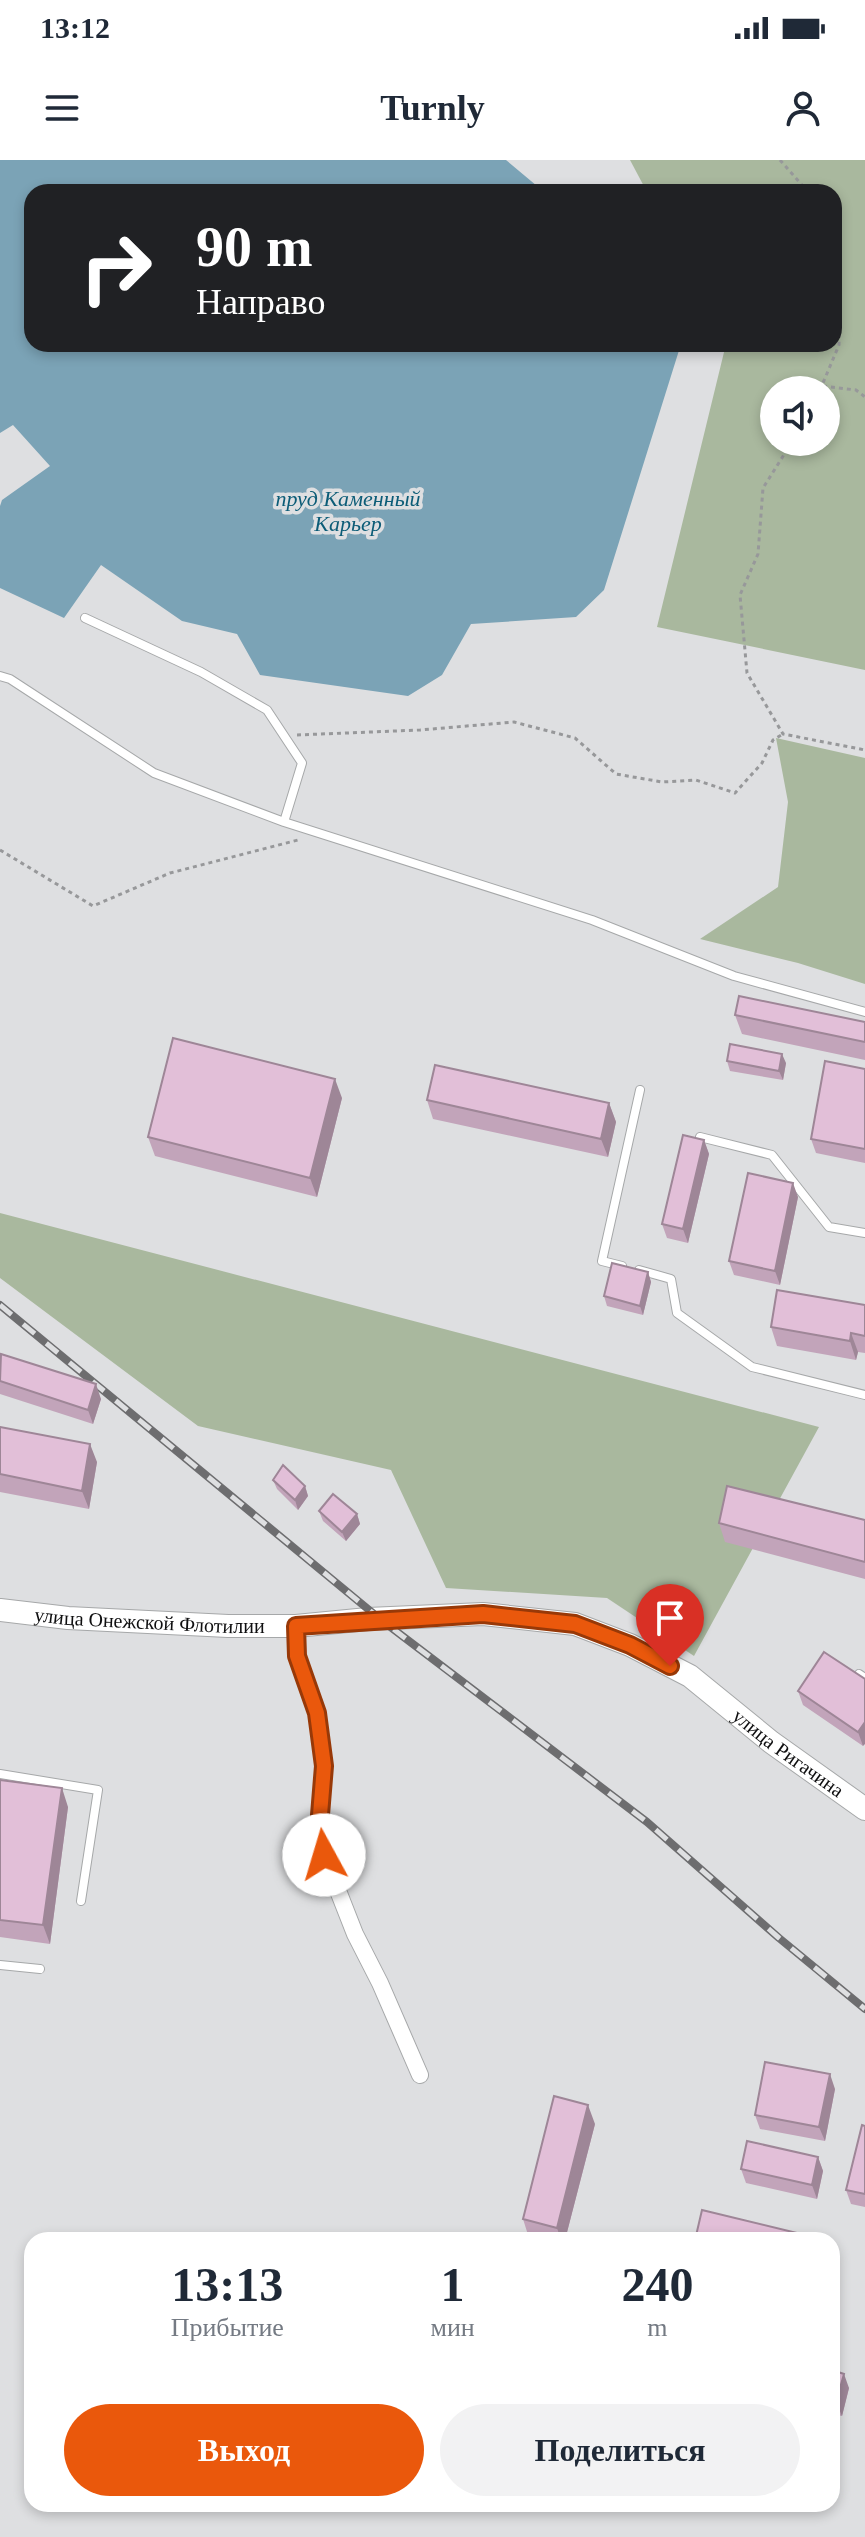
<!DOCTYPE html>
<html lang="ru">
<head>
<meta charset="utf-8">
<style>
	:root { --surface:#fff; --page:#f2f2f3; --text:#1f2937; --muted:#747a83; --accent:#ea580c }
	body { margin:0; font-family:"Times New Roman",serif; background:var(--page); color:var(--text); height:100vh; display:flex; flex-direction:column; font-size:30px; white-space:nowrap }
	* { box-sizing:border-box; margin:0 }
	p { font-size:26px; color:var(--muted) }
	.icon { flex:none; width:44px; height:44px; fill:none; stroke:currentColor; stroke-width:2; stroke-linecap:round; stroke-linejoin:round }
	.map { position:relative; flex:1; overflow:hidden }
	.drawer { position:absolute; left:24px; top:2072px; width:816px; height:280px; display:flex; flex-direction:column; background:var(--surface); border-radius:24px; box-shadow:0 4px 12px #0003 }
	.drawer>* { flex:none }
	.guide { position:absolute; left:24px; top:24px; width:818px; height:168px; border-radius:24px; box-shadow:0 4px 12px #0003; background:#202124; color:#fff; overflow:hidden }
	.controls { position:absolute; left:760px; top:216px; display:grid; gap:16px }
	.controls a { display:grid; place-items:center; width:80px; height:80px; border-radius:50%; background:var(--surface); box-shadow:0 4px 12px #0003; font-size:40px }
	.pin { position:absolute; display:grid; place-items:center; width:68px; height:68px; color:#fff; margin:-82px -34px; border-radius:50% 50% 50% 0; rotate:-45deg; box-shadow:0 0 8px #0007 }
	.pin .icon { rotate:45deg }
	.me { position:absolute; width:88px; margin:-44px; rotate:354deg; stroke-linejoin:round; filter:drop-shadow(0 0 6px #0008) }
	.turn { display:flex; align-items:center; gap:28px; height:168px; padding:0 40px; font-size:36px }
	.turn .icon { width:104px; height:104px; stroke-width:2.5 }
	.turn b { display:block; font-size:56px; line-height:68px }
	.eta { display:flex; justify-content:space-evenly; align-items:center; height:136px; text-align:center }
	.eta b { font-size:48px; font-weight:600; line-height:56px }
	.primary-button { display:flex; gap:16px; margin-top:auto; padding:16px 40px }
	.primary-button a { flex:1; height:92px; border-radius:48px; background:var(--accent); color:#fff; font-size:32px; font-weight:600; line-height:92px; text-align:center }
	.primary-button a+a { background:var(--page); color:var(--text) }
	.status { display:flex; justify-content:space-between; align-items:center; height:56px; padding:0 40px; background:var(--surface); direction:ltr }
	.status svg { height:22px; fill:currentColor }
	header { display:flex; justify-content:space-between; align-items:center; height:104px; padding:0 40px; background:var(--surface); font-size:36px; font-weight:600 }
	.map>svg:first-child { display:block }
	.green { fill:#a9b89e; fill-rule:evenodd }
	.water { fill:#7ba3b6 }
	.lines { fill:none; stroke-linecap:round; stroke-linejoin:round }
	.service-casing { stroke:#a6a8a9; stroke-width:10 }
	.minor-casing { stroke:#a6a8a9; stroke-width:18 }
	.secondary-casing { stroke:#a6a8a9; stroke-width:24 }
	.path { stroke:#97989a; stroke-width:3; stroke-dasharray:4 4; stroke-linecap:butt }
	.service { stroke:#fff; stroke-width:8 }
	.minor { stroke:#fff; stroke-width:16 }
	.secondary { stroke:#fff; stroke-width:22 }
	.rail-casing { stroke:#6d6d6f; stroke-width:8 }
	.rail { stroke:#dedfe1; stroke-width:5; stroke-dasharray:15; stroke-linecap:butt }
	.wall { fill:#c2a4ba }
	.shaded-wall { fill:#9e8697 }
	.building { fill:#e2bfd8; stroke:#9e8697; stroke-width:2 }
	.route-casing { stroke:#983908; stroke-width:20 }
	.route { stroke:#ea580c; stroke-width:14 }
	.labels { text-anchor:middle; stroke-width:7; stroke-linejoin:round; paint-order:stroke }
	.street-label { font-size:20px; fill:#0f0f10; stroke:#dedfe1 }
	.water-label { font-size:22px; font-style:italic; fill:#0c5c77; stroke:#dedfe1 }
</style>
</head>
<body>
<div class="status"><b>13:12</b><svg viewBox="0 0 49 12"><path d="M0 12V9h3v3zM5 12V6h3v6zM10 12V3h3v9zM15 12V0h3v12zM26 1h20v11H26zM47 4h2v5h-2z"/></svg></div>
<header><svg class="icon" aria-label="menu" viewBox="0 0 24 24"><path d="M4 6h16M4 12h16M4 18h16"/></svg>Turnly<svg class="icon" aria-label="person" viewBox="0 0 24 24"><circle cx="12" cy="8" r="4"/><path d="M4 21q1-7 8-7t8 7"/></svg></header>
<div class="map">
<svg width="865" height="2377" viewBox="0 0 865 2377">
	<rect width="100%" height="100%" fill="#dedfe1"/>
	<!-- green -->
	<path class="green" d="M630 0H865V510L657 467 726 184H834V32H647ZM774 230H826V282H774Z
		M776 578 865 598V824L798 803 700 779 778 727 788 642Z
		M0 1053 819 1267 694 1496 607 1438 446 1428 391 1310 198 1266 0 1118Z"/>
	<!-- water -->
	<path class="water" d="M0 0H506L537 26 574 32H32V184H681L604 430 576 457 471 464 442 515 408 536 260 515 237 474 182 461 101 405 64 458 0 428V346L2 340 50 306 13 265 0 273Z"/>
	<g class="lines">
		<!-- service casing -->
		<g class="service-casing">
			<path id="service" d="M85 458 201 512 267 550 302 603 284 662
				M0 516 10 519 154 613 284 662 592 760 734 816 865 852
				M700 977 772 995 829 1067 865 1073
				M622 1106 602 1101 640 930
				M639 1110 671 1119 677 1153 752 1207 865 1235
				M859 1514 865 1518
				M0 1614 98 1630 81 1741
				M0 1805 40 1809"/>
		</g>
		<!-- minor casing -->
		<g class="minor-casing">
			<path id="minor" d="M296 1466 297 1496 317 1553 324 1606 320 1655 324 1695 355 1774 380 1823 420 1915"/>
		</g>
		<!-- secondary casing -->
		<g class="secondary-casing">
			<g id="secondary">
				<path id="s1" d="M0 1450 68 1458 228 1466H296L368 1459 483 1454 575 1464 630 1485 690 1516 771 1582 865 1649"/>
			</g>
		</g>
		<!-- path -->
		<path class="path" d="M780 0 808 32
			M823 226 856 230 865 237
			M820 230 839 185 840 121 834 103
			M792 282 763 328 758 394 740 435 747 513 783 574 865 590
			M297 575 420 570 514 562 575 578 616 614 662 622 696 620 735 633 762 603 773 580 783 574
			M0 690 93 746 170 713 298 680"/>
		<!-- service -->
		<use href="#service" class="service"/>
		<!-- minor -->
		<use href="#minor" class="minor"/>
		<!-- secondary -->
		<use href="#secondary" class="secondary"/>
		<!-- rail casing -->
		<g class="rail-casing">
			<path id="rail" d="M0 1145 380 1459 647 1662 779 1778 865 1849"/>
		</g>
		<!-- rail -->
		<use href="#rail" class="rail"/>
	</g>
	<!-- wall -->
	<path class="wall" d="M735 855 865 862V900L742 874Z
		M727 901 786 903 783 920 730 911Z
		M865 909V1003L816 993 811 979Z
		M342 938 317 1037 155 996 148 977Z
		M427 940 609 943 616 962 608 997 433 959Z
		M704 980 709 994 688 1083 667 1078 662 1064Z
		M798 1037 780 1125 734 1115 729 1101Z
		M648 1112 651 1122 643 1155 607 1146 604 1136Z
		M865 1145V1193L858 1192 856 1200 777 1186 771 1167Z
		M0 1197 101 1239 93 1264 0 1234Z
		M0 1267 97 1302 89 1349 0 1332Z
		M273 1320 305 1326 308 1336 298 1350 277 1329Z
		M319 1351 357 1354 360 1364 346 1381 323 1361Z
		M865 1360V1419L725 1382 719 1363Z
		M865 1519 863 1586 803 1545 798 1531Z
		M0 1620 68 1647 50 1784 0 1777Z
		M835 1929 825 1981 760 1969 755 1955Z
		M595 1964 565 2080H538L529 2078 523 2059Z
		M865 1966V2047L851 2044 846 2030Z
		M818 1997 823 2011 817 2039 746 2023 741 2009Z
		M832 2210 849 2228 842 2256 832 2254Z
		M781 2344H809L807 2350Z"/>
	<!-- shaded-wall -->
	<path class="shaded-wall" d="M782 894 786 903 783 920 779 911Z
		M335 919 342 938 317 1037 310 1018Z
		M609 943 616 962 608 997 601 979Z
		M704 980 709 994 688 1083 683 1069Z
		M793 1023 798 1037 780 1125 775 1111Z
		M648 1112 651 1122 643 1155 640 1146Z
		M851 1173 858 1192 856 1200 850 1181Z
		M96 1224 101 1239 93 1264 88 1250Z
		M90 1284 97 1302 89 1349 82 1331Z
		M305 1326 308 1336 298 1350 295 1340Z
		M357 1354 360 1364 346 1381 342 1372Z
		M865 1562V1584L863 1586 858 1572Z
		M62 1628 68 1647 50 1784 43 1765Z
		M830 1914 835 1929 825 1981 819 1967Z
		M588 1945 595 1964 565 2080H561L557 2068Z
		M818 1997 823 2011 817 2039 812 2025Z
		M844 2214 849 2228 842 2256 836 2242Z"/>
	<!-- building -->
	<path class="building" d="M739 836 865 862V882L735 855Z
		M173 878 335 919 310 1018 148 977Z
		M730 884 782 894 779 911 727 901Z
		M825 901 865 909V989L811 979Z
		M435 905 609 943 601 979 427 940Z
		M683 975 704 980 683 1069 662 1064Z
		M748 1013 793 1023 775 1111 729 1101Z
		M612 1103 648 1112 640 1146 604 1136Z
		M777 1130 865 1145V1176L851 1173 850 1181 771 1167Z
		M1 1194 96 1224 88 1250 0 1221Z
		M0 1267 90 1284 82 1331 0 1314Z
		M283 1305 305 1326 295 1340 273 1320Z
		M727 1326 865 1360V1402L719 1363Z
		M333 1334 357 1354 342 1372 319 1351Z
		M824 1492 865 1519V1562L858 1572 798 1531Z
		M0 1620 62 1628 43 1765 0 1760Z
		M765 1902 830 1914 819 1967 755 1955Z
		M554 1936 588 1945 557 2068 523 2059Z
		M862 1965 865 1966V2034L846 2030Z
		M747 1981 818 1997 812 2025 741 2009Z
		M702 2050 797 2073 796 2080H695Z
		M832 2210 844 2214 836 2242 832 2241Z"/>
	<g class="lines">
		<!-- route casing -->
		<g class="route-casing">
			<path id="route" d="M324 1695 320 1655 324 1606 317 1553 297 1496 296 1466 483 1454 575 1464 630 1485 670 1506"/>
		</g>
		<!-- route -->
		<use href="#route" class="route"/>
	</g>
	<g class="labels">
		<!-- street labels -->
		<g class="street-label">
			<text dy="7" stroke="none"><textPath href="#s1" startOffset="150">улица Онежской Флотилии</textPath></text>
			<text dy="7" stroke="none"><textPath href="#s1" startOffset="828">улица Ригачина</textPath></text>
		</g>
		<!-- water labels -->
		<g class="water-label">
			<text x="348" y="346">пруд Каменный<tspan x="348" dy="25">Карьер</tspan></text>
		</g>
	</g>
</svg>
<div class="controls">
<a><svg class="icon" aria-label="sound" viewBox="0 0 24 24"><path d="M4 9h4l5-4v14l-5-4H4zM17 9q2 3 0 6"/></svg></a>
</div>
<div class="pin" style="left:670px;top:1506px;background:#d93025"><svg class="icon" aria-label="arrive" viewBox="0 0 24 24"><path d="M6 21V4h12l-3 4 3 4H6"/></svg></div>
<svg class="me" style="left:324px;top:1695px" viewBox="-20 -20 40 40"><circle r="19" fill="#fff"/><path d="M0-13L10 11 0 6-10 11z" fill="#ea580c"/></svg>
<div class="guide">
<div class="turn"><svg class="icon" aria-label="right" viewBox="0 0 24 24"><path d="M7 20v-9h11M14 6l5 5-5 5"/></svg><div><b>90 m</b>Направо</div></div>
</div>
<section class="drawer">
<div class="eta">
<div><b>13:13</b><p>Прибытие</p></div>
<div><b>1</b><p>мин</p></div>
<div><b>240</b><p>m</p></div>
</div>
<div class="primary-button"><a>Выход</a><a>Поделиться</a></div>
</section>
</div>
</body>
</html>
